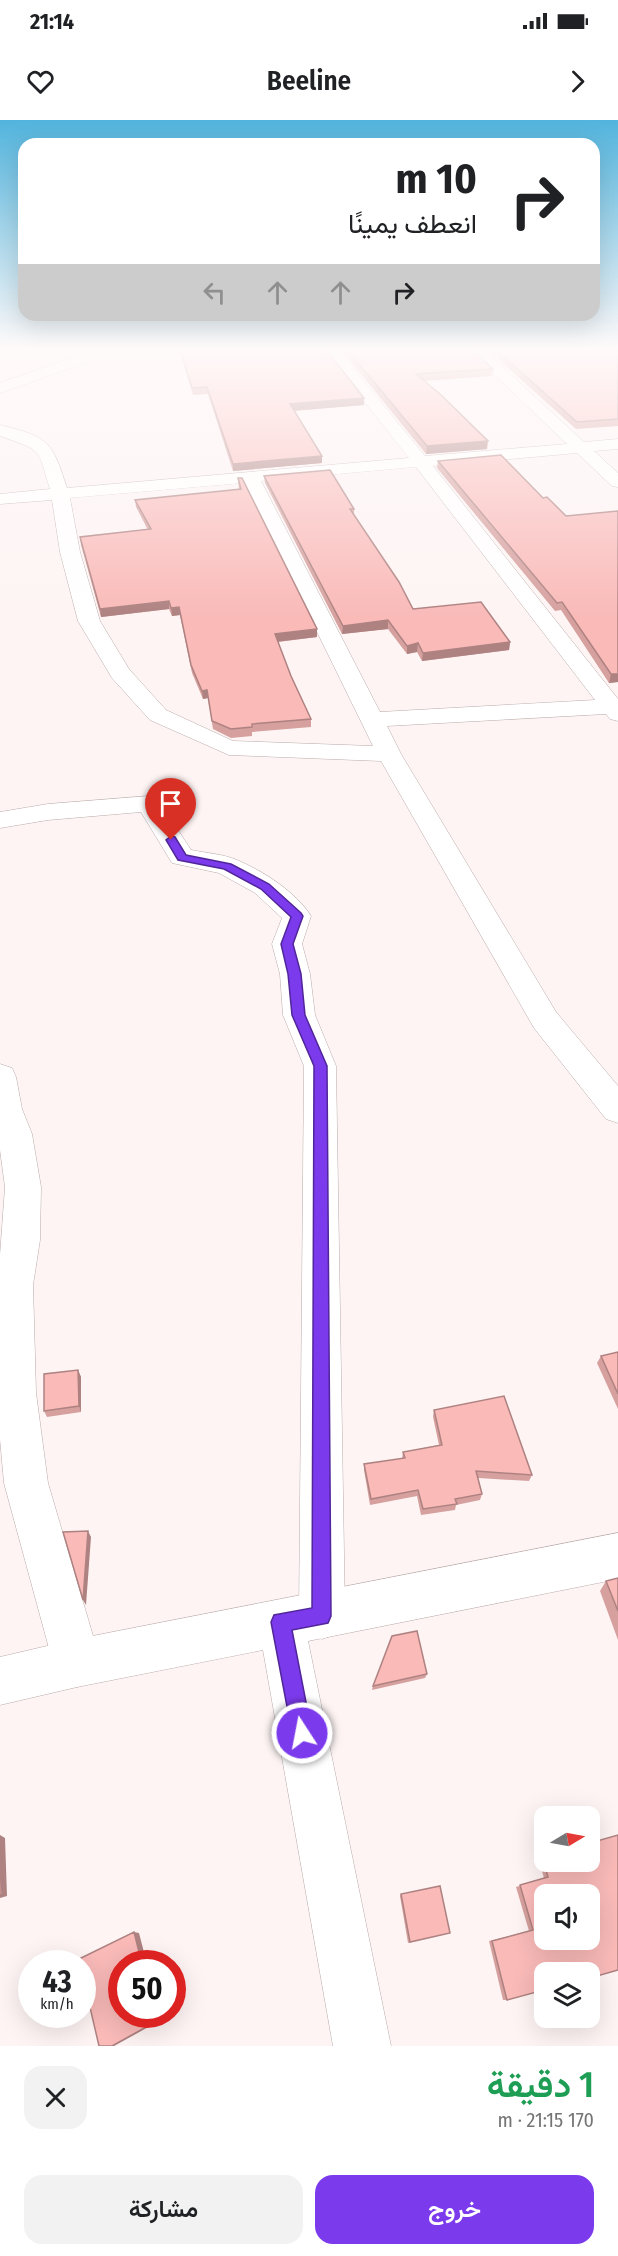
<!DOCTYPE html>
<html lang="ar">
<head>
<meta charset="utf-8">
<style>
	:root { --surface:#fff; --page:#f2f2f2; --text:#202124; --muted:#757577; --accent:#7c3aed }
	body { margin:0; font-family:"Fira Sans Condensed",Vazirmatn,sans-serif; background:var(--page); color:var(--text); direction:rtl; height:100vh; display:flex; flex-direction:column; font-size:22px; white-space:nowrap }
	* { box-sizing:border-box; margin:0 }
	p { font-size:20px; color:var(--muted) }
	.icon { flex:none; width:33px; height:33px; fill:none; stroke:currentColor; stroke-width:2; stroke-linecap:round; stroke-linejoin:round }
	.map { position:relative; height:1926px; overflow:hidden; direction:ltr }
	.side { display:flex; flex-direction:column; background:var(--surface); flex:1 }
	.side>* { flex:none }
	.top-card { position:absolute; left:18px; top:18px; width:582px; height:183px; border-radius:18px; box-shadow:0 6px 24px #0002; direction:rtl; background:#fff; color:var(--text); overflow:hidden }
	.needle { width:39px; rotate:80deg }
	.fabs { position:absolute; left:534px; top:1686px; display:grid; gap:12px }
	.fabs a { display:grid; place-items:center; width:66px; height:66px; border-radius:12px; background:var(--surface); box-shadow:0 6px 24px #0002; font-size:30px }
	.speed { position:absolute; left:18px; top:1830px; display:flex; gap:12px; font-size:30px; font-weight:700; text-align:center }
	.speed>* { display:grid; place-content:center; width:78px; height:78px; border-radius:50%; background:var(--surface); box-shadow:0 6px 24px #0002; line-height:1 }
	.speed small { font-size:15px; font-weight:400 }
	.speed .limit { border:9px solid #d22; background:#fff; color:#111 }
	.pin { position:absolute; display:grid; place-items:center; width:51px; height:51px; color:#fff; margin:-62px -26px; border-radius:50% 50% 50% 0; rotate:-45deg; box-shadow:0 0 6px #0007 }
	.pin .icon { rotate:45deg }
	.me { position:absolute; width:66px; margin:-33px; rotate:349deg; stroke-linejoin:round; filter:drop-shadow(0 0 4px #0008) }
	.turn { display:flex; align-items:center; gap:21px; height:126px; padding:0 24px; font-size:27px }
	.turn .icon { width:78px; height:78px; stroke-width:2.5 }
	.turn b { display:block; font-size:42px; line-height:51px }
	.lanes { display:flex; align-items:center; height:57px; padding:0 24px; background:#0003; justify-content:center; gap:30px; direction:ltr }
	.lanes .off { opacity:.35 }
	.round { display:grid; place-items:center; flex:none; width:63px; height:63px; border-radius:18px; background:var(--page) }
	.overview { display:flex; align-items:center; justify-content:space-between; height:102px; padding:0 24px }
	h1 { font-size:36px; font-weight:600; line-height:45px; color:#1e9e55 }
	.action { display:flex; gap:12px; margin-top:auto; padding:12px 24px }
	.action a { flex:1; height:69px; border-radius:18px; background:var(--accent); color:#fff; font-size:24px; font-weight:600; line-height:69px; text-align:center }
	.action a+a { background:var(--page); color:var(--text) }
	.status { display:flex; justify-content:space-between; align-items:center; height:42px; padding:0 30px; background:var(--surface); direction:ltr }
	.status svg { height:16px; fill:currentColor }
	header { display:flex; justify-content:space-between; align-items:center; height:78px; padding:0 24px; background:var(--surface); font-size:27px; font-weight:600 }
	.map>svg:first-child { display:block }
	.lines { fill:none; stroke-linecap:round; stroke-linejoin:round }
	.street-casing { stroke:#baabaa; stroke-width:1 }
	.secondary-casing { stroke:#baabaa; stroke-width:1 }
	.street { fill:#fff; fill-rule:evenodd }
	.secondary { fill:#fff; fill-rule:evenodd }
	.wall { fill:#d6a09e }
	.shaded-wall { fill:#ae8281 }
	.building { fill:#f9bab8; stroke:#ae8281; stroke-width:1.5; fill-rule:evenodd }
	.route { fill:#7c3aed; stroke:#51269a; stroke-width:1.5 }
</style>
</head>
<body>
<div class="status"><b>21:14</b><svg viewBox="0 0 49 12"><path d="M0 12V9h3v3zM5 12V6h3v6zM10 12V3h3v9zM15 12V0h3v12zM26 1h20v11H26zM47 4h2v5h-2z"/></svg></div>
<header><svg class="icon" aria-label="forward" viewBox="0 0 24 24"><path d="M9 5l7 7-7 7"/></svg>Beeline<svg class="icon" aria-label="heart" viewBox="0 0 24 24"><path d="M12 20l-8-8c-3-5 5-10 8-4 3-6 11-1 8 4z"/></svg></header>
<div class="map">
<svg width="618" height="1926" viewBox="0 0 618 1926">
	<rect width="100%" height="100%" fill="#fef4f4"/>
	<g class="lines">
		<!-- street casing -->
		<g class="street-casing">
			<path id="street" d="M103 227H124L122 230 0 273V263Z
				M321 227H336L425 336 567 324 465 227H481L584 322 618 319V329L594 331 618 353V367L612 366 577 333 433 346 618 579V601L610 599 606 594 387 606 401 634 556 892 618 966V1003L606 999 534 908 381 641 229 635 150 600 112 558 78 501 60 432 52 380 0 384V374L50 369C37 326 42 331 0 316V305C49 317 52 321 67 368L409 338ZM416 347 595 580 380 592 261 361ZM244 363 373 626 233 621 166 590 129 549 100 501 80 432 70 378Z
				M149 676 158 679 191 730C206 733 223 734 237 740 263 751 296 772 311 796L302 824 310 854 315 895 336 946 345 1496 339 1513 322 1519 305 1513 299 1496 304 946 283 895 280 854 272 824 282 798 255 773 219 753 172 743 141 692 48 700 0 708V692L48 684Z
				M0 944 12 948 16 957 22 989 32 1014 41 1067 40 1120 33 1165 36 1273 48 1363 101 1543 94 1560 77 1567 60 1560 53 1543 4 1363 0 1319V1135L5 1067 0 1030Z"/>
		</g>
		<!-- secondary casing -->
		<g class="secondary-casing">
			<path id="secondary" d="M618 1413V1459L308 1521 391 1926H333L263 1530 77 1567 0 1585V1537L77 1519Z"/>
		</g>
		<!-- street -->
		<use href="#street" class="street"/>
		<!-- secondary -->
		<use href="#secondary" class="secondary"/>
	</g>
	<!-- wall -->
	<path class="wall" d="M339 227H470L493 249 492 256 424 261 487 329 426 334Z
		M485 227H618V306L576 309Z
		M180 229 364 285 294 291 322 336V343L233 351 208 274 193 275 181 235Z
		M438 341 543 378 566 396 618 391V562L609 563 561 490 555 491 437 348Z
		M264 356 354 389V396L413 489 510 522 509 530 422 541 417 532 407 534 388 509 342 514 265 363Z
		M238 358 317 509V517L278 522 291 556 311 599V607L252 612V616L231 618 213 609 208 578 203 579 192 553 180 495 172 496 169 489 101 497 81 425 80 417 148 410 136 387 135 380 239 370Z
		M618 1232V1289L597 1243 601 1236Z
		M78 1250 81 1257V1292L47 1297 44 1291Z
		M434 1290 532 1355 529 1361 478 1358 482 1374 480 1380 456 1385 455 1390 421 1395 417 1376 370 1385 364 1350V1344L402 1339 403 1332 439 1325 433 1297Z
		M618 1458V1520L600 1471 606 1461Z
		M427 1554 425 1558 372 1570 373 1566Z
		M542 1736 590 1742 507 1880H503L489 1821 529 1811 516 1767 544 1758 538 1738Z
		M401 1774 450 1813 408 1823 400 1776Z"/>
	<!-- shaded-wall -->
	<path class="shaded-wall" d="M364 278V285L290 291V284Z
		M488 321 487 329 426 334 427 326Z
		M322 336V343L233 351V344Z
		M169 481V489L101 497 100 489Z
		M179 487 180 495 172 496 171 488Z
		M388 500V509L342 514 343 506Z
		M317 509V517L275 522V514Z
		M510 522 509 530 422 541 423 533Z
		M418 523 417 532 407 534V526Z
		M611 554H618V562L609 563Z
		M207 570 208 578 203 579 202 571Z
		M78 1250 81 1257V1292L79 1286Z
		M88 1411 91 1417 86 1485 83 1480Z
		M0 1715 5 1718 7 1776 0 1778Z
		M134 1812 139 1813 147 1844H142Z
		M155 1894H160L161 1900 114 1926H112Z"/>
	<!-- building -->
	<path class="building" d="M200 227H324L364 278 290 284 322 336 233 344 207 267 192 268 180 229Z
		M345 227H470L493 249 416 254 440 274 488 321 427 326Z
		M493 227H618V299L577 302Z
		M501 335 543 378 547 377 566 396 618 391V554H611L562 482 557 483 438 341Z
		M330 350 354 389H350L399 462 413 489 481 482 510 522 423 533 418 523 407 526 388 500 343 506 264 356Z
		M238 358H242L317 509 275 514 291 556 311 599 252 604V607L231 609 212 601 207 570 202 571 191 545 179 487 171 488 169 481 100 489 80 417 151 409 135 380 241 369Z
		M618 1232V1274L601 1236Z
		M78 1250 79 1286 44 1291V1254Z
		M504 1276 532 1355 476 1351 482 1374 455 1379 457 1384 423 1389 418 1370 371 1379 364 1344 405 1338 403 1332 442 1325 434 1290Z
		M88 1411 83 1480 63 1412Z
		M618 1458V1491L606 1461Z
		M417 1511 427 1554 373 1566 392 1516Z
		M618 1715V1850L590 1858V1852H544V1870L507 1880 492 1821 533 1810 520 1765 548 1757 542 1736 544 1735V1742H590V1723ZM544 1774H590V1820H544Z
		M0 1716 2 1774 0 1775Z
		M440 1766 450 1813 410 1822 401 1774Z
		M134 1812 142 1844H122V1894H155L157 1901 112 1926H99L82 1853V1844H80L79 1839Z"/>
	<!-- sky -->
	<linearGradient id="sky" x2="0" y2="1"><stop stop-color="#52b4dd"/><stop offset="0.46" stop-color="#fffafa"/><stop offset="1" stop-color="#fffafa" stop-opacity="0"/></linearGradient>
	<rect width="618" height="497" fill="url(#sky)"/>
	<!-- route -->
	<path class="route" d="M171 716 175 717 186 735 231 744 269 764 301 793 303 796 293 824 301 854 305 895 327 946 331 1496 328 1503 292 1510 312 1613 309 1621 302 1624 295 1621 292 1613 271 1502 274 1495 312 1488 314 946 292 895 288 854 281 824 291 797 261 769 224 749 178 740 166 720Z"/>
</svg>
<div class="fabs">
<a><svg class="needle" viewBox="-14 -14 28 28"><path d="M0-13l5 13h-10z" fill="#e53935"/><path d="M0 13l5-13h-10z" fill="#757577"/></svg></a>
<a><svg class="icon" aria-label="sound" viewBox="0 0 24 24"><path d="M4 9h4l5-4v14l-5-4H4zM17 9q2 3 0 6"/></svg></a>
<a><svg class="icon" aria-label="layers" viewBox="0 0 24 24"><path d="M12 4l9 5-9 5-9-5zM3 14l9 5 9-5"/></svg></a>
</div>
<div class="speed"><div>43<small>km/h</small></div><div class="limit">50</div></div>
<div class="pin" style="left:171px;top:720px;background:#d93025"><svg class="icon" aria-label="arrive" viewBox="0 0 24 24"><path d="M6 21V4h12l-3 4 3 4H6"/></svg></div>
<svg class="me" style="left:302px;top:1613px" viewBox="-20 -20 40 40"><circle r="17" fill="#7c3aed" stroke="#fff" stroke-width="3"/><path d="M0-11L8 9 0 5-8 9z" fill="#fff"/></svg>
<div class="top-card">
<div class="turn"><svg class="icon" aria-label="right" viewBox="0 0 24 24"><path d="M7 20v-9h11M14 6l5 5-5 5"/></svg><div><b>10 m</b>انعطف يمينًا</div></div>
<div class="lanes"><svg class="icon off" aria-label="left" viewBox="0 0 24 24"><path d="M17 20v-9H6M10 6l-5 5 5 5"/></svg><svg class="icon off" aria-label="ahead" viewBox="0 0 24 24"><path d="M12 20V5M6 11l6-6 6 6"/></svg><svg class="icon off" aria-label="ahead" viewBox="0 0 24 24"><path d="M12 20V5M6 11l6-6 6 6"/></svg><svg class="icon" aria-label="right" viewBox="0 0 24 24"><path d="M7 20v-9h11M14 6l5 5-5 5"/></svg></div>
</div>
</div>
<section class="side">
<div class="overview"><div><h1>1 دقيقة</h1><p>170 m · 21:15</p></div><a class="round"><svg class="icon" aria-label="close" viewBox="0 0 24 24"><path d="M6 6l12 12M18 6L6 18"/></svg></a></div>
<div class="action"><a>خروج</a><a>مشاركة</a></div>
</section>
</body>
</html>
